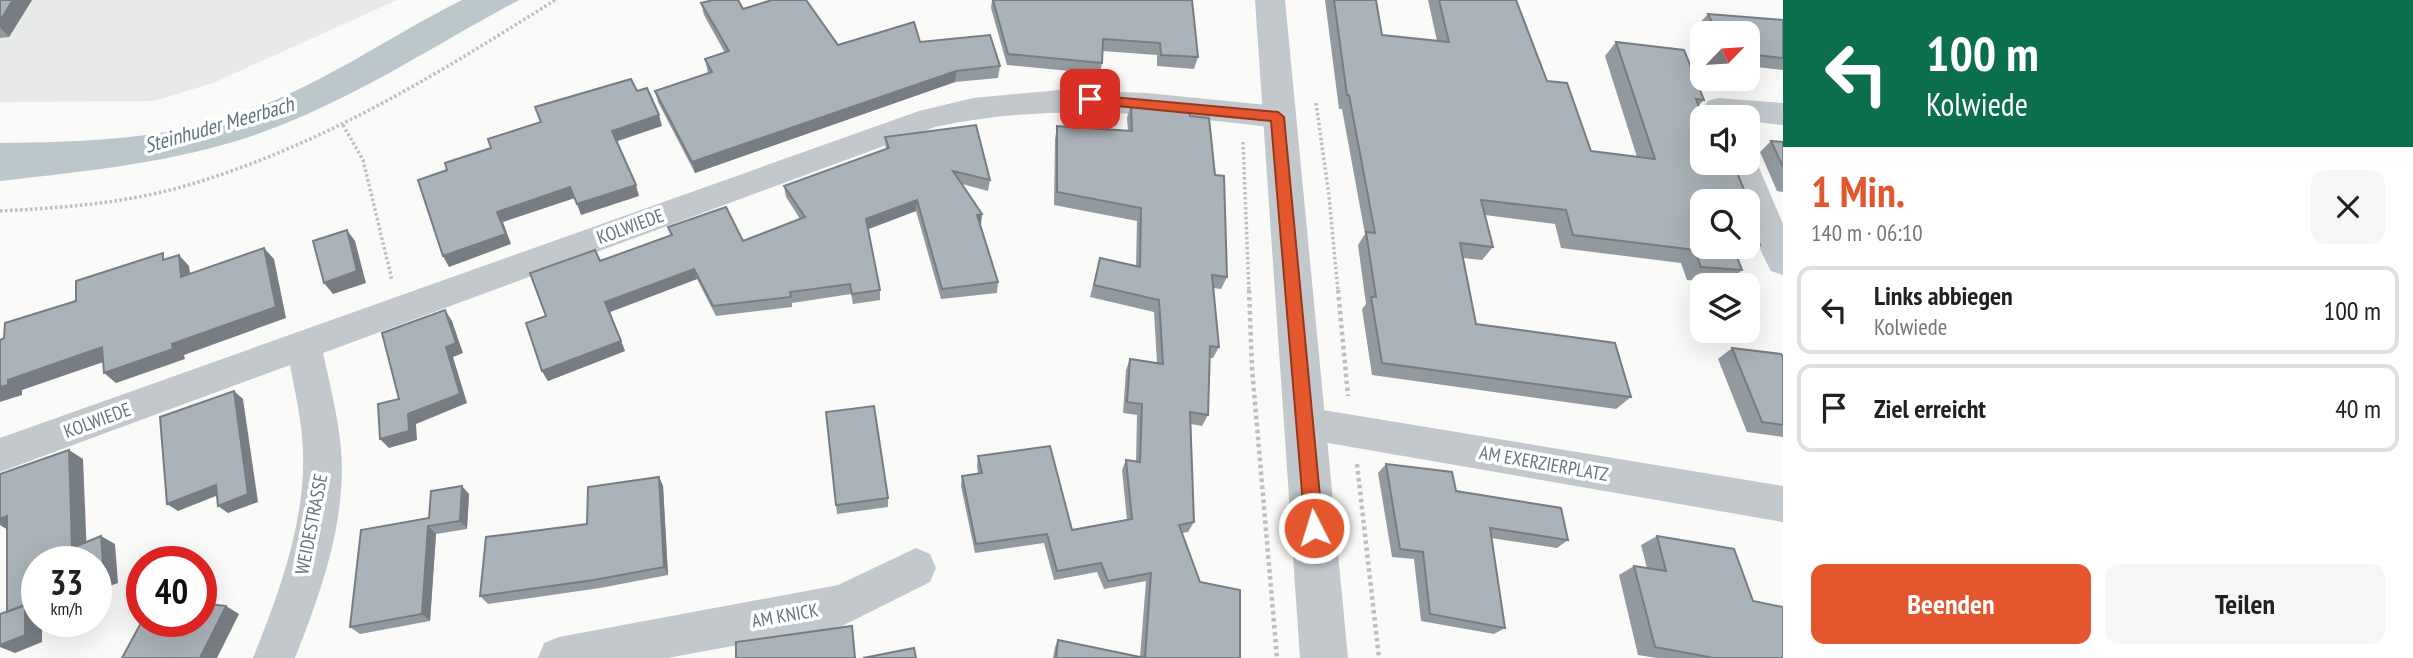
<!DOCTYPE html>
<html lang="de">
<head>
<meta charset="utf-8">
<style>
	:root { --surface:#fff; --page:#f6f6f6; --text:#202124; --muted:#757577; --line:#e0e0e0; --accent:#e4572e }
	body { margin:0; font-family:"PT Sans Narrow",sans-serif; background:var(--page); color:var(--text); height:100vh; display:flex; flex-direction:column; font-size:26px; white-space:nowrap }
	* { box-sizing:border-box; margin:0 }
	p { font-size:23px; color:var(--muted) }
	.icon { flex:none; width:38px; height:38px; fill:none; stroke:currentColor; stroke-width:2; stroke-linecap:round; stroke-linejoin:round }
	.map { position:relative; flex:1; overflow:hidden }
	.side { display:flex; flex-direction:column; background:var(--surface); width:630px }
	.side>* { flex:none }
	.top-card { background:#0b6e4f; color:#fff; overflow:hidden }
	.needle { width:46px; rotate:65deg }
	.controls { position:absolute; left:1690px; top:21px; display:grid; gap:14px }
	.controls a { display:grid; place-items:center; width:70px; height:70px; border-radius:14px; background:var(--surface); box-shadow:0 7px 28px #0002; font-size:35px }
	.speed { position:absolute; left:21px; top:546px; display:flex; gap:14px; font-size:35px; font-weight:700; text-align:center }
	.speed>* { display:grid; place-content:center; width:91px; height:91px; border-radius:50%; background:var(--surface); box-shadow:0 7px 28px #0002; line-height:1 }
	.speed small { font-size:18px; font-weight:400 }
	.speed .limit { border:10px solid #d22; background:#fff; color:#111 }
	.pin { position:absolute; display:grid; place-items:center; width:60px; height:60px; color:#fff; margin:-30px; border-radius:14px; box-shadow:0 4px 10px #0006 }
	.me { position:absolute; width:77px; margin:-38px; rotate:355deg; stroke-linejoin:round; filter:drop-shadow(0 0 5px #0008) }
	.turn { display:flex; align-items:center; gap:24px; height:147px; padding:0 28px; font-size:32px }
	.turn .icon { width:91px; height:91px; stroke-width:2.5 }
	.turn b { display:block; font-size:49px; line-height:60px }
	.round { display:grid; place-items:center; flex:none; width:74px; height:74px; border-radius:14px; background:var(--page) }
	.overview { display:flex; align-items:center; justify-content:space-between; height:119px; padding:0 28px }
	h1 { font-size:42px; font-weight:600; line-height:52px; color:var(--accent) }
	.primary-button { display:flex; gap:14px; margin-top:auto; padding:14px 28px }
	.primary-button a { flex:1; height:80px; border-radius:14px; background:var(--accent); color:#fff; font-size:28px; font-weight:600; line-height:80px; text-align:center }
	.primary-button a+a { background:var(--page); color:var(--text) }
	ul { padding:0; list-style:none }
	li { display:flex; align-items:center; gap:21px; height:88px; margin:0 14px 10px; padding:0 14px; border:4px solid var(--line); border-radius:14px }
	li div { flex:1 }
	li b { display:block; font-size:26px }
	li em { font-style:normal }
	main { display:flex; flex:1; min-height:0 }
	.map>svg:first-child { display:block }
	.built { fill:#e8e9e9 }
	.water { fill:#bbc7cb }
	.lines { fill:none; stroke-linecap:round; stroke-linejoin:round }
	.path-far1 { stroke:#bbbfc2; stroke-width:3.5; stroke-dasharray:2.5 2.5; stroke-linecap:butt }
	.path { stroke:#bbbfc2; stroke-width:4.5; stroke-dasharray:3.5 3.5; stroke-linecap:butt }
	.minor { fill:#c3c8cc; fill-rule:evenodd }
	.tertiary { fill:#c3c8cc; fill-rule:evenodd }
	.wall { fill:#929a9f; fill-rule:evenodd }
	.shaded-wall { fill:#777d82 }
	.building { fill:#aab3b9; stroke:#777d82; stroke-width:2 }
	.route { fill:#e4572e; stroke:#94391e; stroke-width:2 }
	.labels { text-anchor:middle; stroke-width:7; stroke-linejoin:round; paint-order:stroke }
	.street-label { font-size:19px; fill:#657683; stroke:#fff }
	.water-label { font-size:21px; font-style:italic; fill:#60757c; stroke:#fff }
</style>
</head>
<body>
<main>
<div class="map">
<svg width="1783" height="658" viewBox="0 0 1783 658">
	<rect width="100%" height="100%" fill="#fafaf8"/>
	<!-- built -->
	<path class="built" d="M0 0H397L213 83 154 101 0 102Z"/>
	<!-- water -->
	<path class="water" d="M462 0H519C433 46 348 103 255 135 173 163 86 171 0 181V143C93 142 186 139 273 101 339 73 398 32 462 0Z"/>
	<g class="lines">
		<!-- path-far1 -->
		<path class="path-far1" d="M1316 103 1329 196 1338 292
			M343 125 363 160 392 280
			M1243 142 1249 292
			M0 211C59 208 117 204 174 189 313 151 435 76 555 0"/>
		<!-- path -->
		<path class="path" d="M1249 290 1252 368 1277 658
			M1338 290 1348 396
			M1357 464 1379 658"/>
		<!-- minor -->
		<path class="minor" d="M1060 90 1147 93 1278 106 1289 110 1293 117 1289 124 1278 128C1163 114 1050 102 935 127L323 353C330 385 338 416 341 449 347 519 321 593 295 658H253C279 593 306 521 303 450 302 422 295 393 290 365L0 472V438L919 111 973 98Z
			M1718 98 1783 103V125L1748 121V117H1707L1703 108 1708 101Z
			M1748 154 1757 163 1783 224V275L1771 271C1760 250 1748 226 1748 201H1741L1725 163H1748Z
			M1305 407 1783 486V522L1305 439 1292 435 1286 423 1292 411Z
			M916 548 930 554 936 568 930 582 842 626 667 658H538L544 643 559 637 838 585Z"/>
		<!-- tertiary -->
		<path class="tertiary" d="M1255 0H1285L1348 658H1300Z"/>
	</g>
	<!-- wall -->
	<path class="wall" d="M0 0H32L9 37 0 38Z
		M992 0H1192L1198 57 1194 69 1157 66V55L1102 51V63L1100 74 1007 65 991 8Z
		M1325 0H1376L1382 35 1437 41 1428 0H1516L1547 81 1567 83 1591 151 1637 157 1605 56 1616 42 1684 50 1704 100 1698 106 1703 118V163H1720L1721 164 1734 166 1759 225 1753 229 1760 245 1744 258 1737 257 1742 270 1727 283 1687 280 1681 263 1561 248 1555 224 1485 215 1493 247 1482 260 1463 258 1476 324 1615 343 1631 397 1616 409 1372 375 1362 309 1366 304 1358 245 1365 234 1342 109H1339ZM1703 201H1748V247H1703Z
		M701 3 743 9 838 45 920 42 1000 66 998 78 955 82 695 173 658 102 655 91 708 73 705 59 725 53 704 15Z
		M1708 14 1783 20V70L1748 66V33L1703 34 1698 25Z
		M1131 104 1190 116 1215 175 1227 277 1221 289 1213 288 1219 347 1213 358H1209L1208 415 1202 426 1191 424 1194 522 1188 532 1182 533 1200 582 1240 658H1053L1055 647 1058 640 1140 657 1146 581 1104 589 1097 572 1054 580 1044 543 975 553 961 486 962 476 978 474 977 466 978 456 1072 530 1127 520 1122 470 1126 460 1136 461 1137 415 1123 413 1126 370 1130 359 1157 363 1154 312 1090 297 1100 258 1136 266 1137 221 1054 205 1055 139 1057 126 1128 131 1127 118Z
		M885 137 990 180 988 191 962 184 981 225 998 282 997 293 941 299 916 211 868 229 880 290V300L853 304 851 294 792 303V307L716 316 697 279 610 312 625 351 548 381 542 371 546 316 671 236 668 227 743 241 800 219 786 197 784 186 886 149Z
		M1771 141 1783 142V192L1777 191 1760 152Z
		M1732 348 1783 357V437L1747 432 1718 359Z
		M826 412 888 498V507L837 514Z
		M1386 464 1456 491 1568 540 1557 548 1491 538 1505 628 1494 634 1421 621 1414 559 1392 557 1378 473Z
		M659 477 663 486 668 575 600 588 488 604 480 596Z
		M469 494 467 529 436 534 430 621 360 634 350 627 429 518Z
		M1657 536 1753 601 1783 658H1657L1638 655 1619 575 1634 566 1647 568 1641 545Z"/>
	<!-- shaded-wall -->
	<path class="shaded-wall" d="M13 0H32L9 37 0 27V21Z
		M956 71 955 82 695 173 692 162Z
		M659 115 662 126 615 142 612 131Z
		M636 185 639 196 581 215 577 204Z
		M570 187 575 198 503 222 511 244 449 267 443 256 497 212Z
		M917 200 916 211 866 230V219Z
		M982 214 981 225 976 226 977 215Z
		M347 230 355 241 366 283 333 294 324 283Z
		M264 248 274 259 286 318 184 355 185 359 116 383 104 373 172 344Z
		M179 255 189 266 192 288 181 277Z
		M694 269 697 279 610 312 625 351 548 381 542 371 605 302Z
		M445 310 452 321 463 353 453 357 467 403 416 424 417 440 389 448 380 439 408 414 446 347Z
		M102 347 115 358 22 390V395L0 402V387L8 380Z
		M234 391 243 399 258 502 228 513 218 506Z
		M69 450 83 459 87 556 72 548Z
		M659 477 663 486 668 575 664 567Z
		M216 485 226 492 178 511 167 504Z
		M462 486 469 494 467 529 460 521Z
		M7 516 8 530 0 525V519Z
		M428 526 436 534 430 621 422 614Z
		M101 536 115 544 118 583 96 591V578Z
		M37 601V621H42V642L15 653 0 647 7 612Z
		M226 606 239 614 217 658H200Z"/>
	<!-- building -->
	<path class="building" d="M0 0H13L0 21Z
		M713 0H738L743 9 772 0H806L838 45 914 22 920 42 990 35 1000 66 956 71 692 162 655 91 712 72 705 59 729 51 701 3Z
		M993 0H1192L1198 57 1161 55 1160 43 1103 39 1102 63 1008 54Z
		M1334 0H1376L1382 35 1449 42 1439 0H1516L1547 81 1567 83 1591 151 1655 159 1616 42 1684 50 1704 100 1696 99 1703 118V163H1720L1721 164 1734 166 1759 225 1751 224 1760 245 1748 243V201H1703V247H1733L1742 270 1701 267 1695 250 1573 235 1566 210 1481 200 1493 247 1460 243 1476 324 1615 343 1631 397 1382 363 1371 297H1376L1366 232 1375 233 1349 95H1347Z
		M1708 14 1783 20V58L1748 54V33H1717Z
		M631 79 637 91 647 88 659 115 612 131 636 185 577 204 570 187 497 212 506 234 443 256 418 180 447 170 445 163 491 148 488 139 541 122 535 107Z
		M1131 104 1189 110 1190 116 1209 118 1215 175 1224 176 1227 277 1212 275 1219 347 1210 346 1208 415 1190 412 1194 522 1179 525 1200 582 1240 590V658H1056L1058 640 1145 658 1151 573 1108 581 1101 563 1057 571 1047 534 976 544 962 476 982 473 978 456 1050 446 1072 530 1132 519 1126 460 1140 462 1142 404 1127 402 1130 359 1163 364 1159 300 1094 285 1100 258 1140 267 1141 208 1057 192V126L1132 131Z
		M976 125 990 180 953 171 982 214 977 215 998 282 942 289 917 200 866 219 880 290 852 294 850 284 790 292 791 297 713 306 694 269 605 302 621 341 542 371 526 323 546 316 530 273 595 250 600 261 672 235 668 227 726 207 743 241 805 217 784 186 889 148 885 137Z
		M1771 141 1783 142V167Z
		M347 230 357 271 324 283 313 241Z
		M264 248 276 307 172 344 173 349 104 373 102 347 8 380V385L0 387V340L4 338 5 323 76 301V281L163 253V260L179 255 181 277Z
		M445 310 456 343 446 347 460 394 408 414 409 431 380 439 378 404 399 399 382 333Z
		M1732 348 1781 354 1783 357V425L1762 422Z
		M234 391 248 494 218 506 216 485 167 504 160 417Z
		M874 406 888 498 836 505 826 412Z
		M69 450 72 548 101 536 104 576 96 578V562H37V601L7 612V516L0 519V474Z
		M1386 464 1452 472 1456 491 1561 508 1568 540 1490 528 1505 628 1430 614 1423 552 1400 549Z
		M659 477 664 567 594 580 480 596 486 537 587 524 588 487Z
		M462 486 460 521 428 526 422 614 350 627 361 530 429 518 431 491Z
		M1657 536 1734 549 1753 601 1783 607V658H1714L1655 647 1634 566 1666 571Z
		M201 603 226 606 200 658H122L142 621H201Z
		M25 605V635L0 645V614Z
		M852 626 855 658H736V642Z
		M914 648 916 658H863Z"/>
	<!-- route -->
	<path class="route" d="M1090 95 1278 112 1284 117 1323 528 1320 534 1314 536 1307 534 1305 528 1271 121 1086 103 1084 99Z"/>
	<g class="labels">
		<!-- street labels -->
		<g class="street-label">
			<text transform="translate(630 226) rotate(-20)" y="7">KOLWIEDE</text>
			<text transform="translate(97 420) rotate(-20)" y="7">KOLWIEDE</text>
			<text transform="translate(1544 463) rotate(10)" y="7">AM EXERZIERPLATZ</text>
			<text transform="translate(311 524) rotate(-79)" y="7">WEIDESTRASSE</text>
			<text transform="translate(785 615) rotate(-10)" y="7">AM KNICK</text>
		</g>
		<!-- water labels -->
		<g class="water-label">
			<text transform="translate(219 125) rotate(-16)" y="7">Steinhuder Meerbach</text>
		</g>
	</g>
</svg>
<div class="controls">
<a><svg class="needle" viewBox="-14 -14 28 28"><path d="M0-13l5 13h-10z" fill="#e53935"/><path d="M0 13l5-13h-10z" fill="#757577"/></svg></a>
<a><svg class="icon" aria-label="sound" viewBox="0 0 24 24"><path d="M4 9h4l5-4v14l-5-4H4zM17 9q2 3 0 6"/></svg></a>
<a><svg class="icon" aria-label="search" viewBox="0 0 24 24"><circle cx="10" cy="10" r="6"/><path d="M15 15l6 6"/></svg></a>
<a><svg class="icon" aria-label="layers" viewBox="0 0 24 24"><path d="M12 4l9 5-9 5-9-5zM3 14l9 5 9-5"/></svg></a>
</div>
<div class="speed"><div>33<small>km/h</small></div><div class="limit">40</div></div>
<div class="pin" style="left:1090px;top:99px;background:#d93025"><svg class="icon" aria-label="arrive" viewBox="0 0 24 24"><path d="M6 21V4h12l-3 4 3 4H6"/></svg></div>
<svg class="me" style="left:1314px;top:528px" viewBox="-20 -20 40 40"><circle r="17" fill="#e4572e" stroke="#fff" stroke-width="3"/><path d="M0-11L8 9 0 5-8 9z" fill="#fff"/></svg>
</div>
<section class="side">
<div class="top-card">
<div class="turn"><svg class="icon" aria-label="left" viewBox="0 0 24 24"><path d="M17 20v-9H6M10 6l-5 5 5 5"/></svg><div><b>100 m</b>Kolwiede</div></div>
</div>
<div class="overview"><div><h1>1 Min.</h1><p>140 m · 06:10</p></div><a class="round"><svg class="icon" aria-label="close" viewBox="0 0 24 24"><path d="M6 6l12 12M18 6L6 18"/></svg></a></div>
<ul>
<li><svg class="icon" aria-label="left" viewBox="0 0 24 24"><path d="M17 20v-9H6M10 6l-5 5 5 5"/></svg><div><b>Links abbiegen</b><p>Kolwiede</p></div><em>100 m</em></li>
<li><svg class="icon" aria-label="arrive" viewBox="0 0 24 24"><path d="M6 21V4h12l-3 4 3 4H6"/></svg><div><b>Ziel erreicht</b></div><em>40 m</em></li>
</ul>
<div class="primary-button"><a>Beenden</a><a>Teilen</a></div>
</section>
</main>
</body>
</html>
